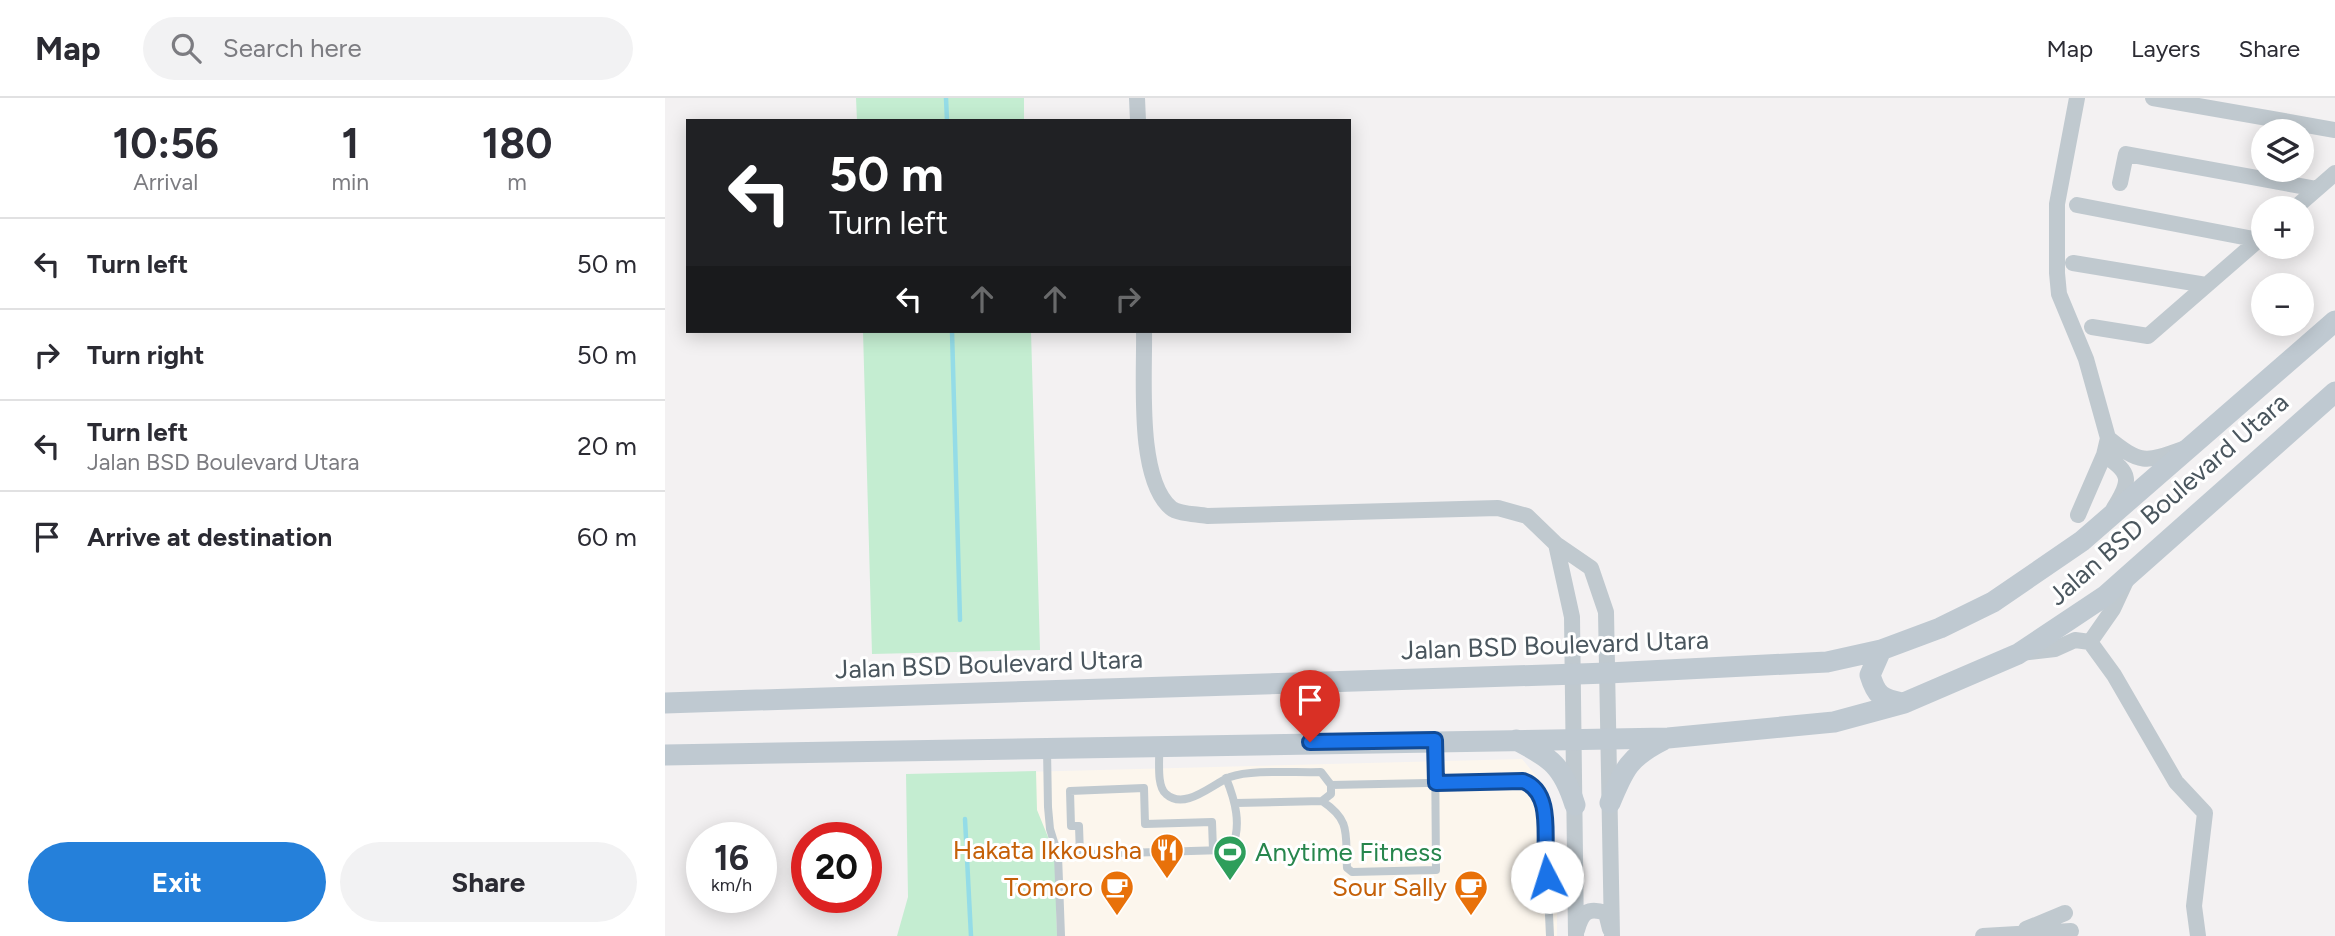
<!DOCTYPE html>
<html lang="en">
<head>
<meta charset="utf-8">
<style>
	:root { --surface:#fff; --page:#f2f2f3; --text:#2b2b33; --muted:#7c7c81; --line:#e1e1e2; --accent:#2580da }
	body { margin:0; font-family:Figtree,sans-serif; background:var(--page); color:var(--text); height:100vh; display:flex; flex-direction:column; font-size:26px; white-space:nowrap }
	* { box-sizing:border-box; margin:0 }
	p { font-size:23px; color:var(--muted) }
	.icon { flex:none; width:38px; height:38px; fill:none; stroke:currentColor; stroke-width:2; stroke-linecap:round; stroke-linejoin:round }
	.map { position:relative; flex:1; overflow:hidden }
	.side { display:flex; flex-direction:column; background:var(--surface); width:665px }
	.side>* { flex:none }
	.hud { position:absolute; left:21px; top:21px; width:665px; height:214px; border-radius:0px; box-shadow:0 4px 18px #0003; background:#202124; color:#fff; overflow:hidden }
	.tools { position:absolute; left:1586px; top:21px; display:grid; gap:14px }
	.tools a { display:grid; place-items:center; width:63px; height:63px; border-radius:50%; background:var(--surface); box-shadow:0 4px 18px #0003; font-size:35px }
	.speed { position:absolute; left:21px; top:724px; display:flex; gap:14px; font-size:35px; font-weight:700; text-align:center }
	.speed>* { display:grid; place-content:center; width:91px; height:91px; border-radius:50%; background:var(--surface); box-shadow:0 4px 18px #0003; line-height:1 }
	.speed small { font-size:18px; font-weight:400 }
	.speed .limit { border:10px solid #d22; background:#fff; color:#111 }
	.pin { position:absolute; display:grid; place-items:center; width:60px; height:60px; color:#fff; margin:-72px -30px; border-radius:50% 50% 50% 0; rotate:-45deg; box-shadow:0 0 7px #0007 }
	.pin .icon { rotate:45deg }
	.me { position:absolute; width:77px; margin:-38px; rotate:355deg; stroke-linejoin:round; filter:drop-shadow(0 0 5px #0008) }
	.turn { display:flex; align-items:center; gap:24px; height:147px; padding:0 28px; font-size:32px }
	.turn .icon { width:91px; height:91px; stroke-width:2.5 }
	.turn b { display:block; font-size:49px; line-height:60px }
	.lanes { display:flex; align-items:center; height:66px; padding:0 28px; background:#0003; justify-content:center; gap:35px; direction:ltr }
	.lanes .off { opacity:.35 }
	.eta { display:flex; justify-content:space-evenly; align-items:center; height:119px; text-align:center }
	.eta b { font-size:42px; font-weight:700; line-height:49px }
	.button { display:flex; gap:14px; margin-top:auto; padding:14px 28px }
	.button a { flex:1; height:80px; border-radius:42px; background:var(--accent); color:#fff; font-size:28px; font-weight:700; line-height:80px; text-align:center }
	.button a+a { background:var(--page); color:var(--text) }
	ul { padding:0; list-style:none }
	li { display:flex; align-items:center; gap:21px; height:91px; padding:0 28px; border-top:2px solid var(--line) }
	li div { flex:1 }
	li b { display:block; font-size:26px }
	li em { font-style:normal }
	header { display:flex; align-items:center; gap:42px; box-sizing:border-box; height:98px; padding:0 35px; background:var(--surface); border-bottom:2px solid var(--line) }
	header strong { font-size:33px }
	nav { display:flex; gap:38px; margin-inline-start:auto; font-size:24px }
	.search { width:490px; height:63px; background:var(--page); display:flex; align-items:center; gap:18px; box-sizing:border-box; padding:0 24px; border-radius:38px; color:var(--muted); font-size:26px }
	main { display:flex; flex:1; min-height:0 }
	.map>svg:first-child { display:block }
	.commercial { fill:#fcf6ed }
	.green { fill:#c4edd1 }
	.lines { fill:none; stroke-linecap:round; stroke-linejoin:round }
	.stream { stroke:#94dce7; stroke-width:4.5 }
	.service { stroke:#c0c9cf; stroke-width:8 }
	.minor { stroke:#c0c9cf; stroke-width:16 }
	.secondary { stroke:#bfc9d1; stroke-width:21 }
	.route-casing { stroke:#114b97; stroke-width:18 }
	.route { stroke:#1a73e8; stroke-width:12 }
	.labels { text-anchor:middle; stroke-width:6; stroke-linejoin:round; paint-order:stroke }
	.street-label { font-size:26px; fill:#4a565e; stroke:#fff }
	.food-label { font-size:26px; fill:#c56008; stroke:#fff; text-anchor:end }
	.leisure-label { font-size:26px; fill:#27864d; stroke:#fff; text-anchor:start }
</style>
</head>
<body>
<header>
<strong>Map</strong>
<div class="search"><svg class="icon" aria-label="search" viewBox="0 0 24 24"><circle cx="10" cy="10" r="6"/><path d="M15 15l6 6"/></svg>Search here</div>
<nav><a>Map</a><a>Layers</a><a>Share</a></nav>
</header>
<main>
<section class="side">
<div class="eta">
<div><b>10:56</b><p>Arrival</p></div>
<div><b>1</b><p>min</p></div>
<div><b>180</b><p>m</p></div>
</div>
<ul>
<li><svg class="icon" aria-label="left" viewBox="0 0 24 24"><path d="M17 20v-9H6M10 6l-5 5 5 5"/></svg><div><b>Turn left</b></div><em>50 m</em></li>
<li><svg class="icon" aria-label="right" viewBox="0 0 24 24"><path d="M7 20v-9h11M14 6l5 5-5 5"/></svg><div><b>Turn right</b></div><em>50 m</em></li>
<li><svg class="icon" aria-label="left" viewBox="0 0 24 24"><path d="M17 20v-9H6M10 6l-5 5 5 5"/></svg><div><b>Turn left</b><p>Jalan BSD Boulevard Utara</p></div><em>20 m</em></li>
<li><svg class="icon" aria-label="arrive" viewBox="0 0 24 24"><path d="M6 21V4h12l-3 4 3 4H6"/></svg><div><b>Arrive at destination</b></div><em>60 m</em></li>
</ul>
<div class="button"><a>Exit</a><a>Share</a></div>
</section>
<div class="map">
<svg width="1670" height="838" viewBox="0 0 1670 838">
	<rect width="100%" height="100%" fill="#f3f1f2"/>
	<!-- commercial -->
	<path class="commercial" d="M857 661 882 691 884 749 892 786V838H377L358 674Z"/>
	<!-- green -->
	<path class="green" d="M191 0H359V23H192Z
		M198 233H366L375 552 207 556Z
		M371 673 372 712 390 756 392 838H232L243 799 241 676Z"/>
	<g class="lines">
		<!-- stream -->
		<path class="stream" d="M281 0 282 23
			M287 233 295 522
			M300 721 306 838"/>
		<!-- service -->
		<path class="service" d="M494 649C495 661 491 688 501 696 520 713 547 686 565 679 587 671 631 675 656 674L666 687V696L657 703 571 705
			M382 651 383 709 385 731 393 757 396 838
			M666 687 858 683C871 688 875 695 879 708L885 838
			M657 703C687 723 680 736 682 770L687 774 771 772 770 645
			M393 757 559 752 567 749C577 727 570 702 561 680
			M415 757 414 728H406L405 693 479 690 480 726 547 724 548 752
			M879 765H910"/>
		<!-- minor -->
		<path class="minor" d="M472 0 473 23
			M1412 0 1392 106V175L1394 196 1421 261 1443 340 1439 357 1413 417
			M1488 0 1670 32
			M1455 85 1461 56 1652 91
			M1412 107 1594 142
			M1630 110 1670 75
			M1408 165 1541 187
			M1427 229 1483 238 1598 138
			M479 233C480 278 471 380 506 410 513 416 532 416 542 418L833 410 862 418 891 446 926 470 941 514 947 838
			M1443 340C1475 366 1480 365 1518 351
			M1439 357C1467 375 1466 383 1449 410
			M891 446 907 519 911 838
			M1425 544 1449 577 1511 684 1540 715 1529 808 1533 838
			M1356 555 1390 551 1410 542 1425 544 1448 511 1461 483
			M1361 831 1400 815
			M912 832C917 814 923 809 941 815L945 831
			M1318 838 1406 833"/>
		<!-- secondary -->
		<path class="secondary" d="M1216 552 1205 577C1211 597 1216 601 1237 605
			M0 605 943 575 1162 564 1216 552 1275 530 1328 504 1417 443 1670 223
			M851 642C886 660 898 668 910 707
			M0 657 1003 640 1169 624 1239 605 1353 556 1440 498 1670 294
			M945 705C959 671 964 659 998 642"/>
	</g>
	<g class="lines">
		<!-- route casing -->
		<g class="route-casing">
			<path id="route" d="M645 644 770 642 771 685 858 683C892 695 876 750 882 779"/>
		</g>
		<!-- route -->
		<use href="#route" class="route"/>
	</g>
	<!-- icons -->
	<defs>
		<g id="restaurant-pin" transform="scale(1.75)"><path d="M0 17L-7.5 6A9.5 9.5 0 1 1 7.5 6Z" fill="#e8710a" stroke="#fff"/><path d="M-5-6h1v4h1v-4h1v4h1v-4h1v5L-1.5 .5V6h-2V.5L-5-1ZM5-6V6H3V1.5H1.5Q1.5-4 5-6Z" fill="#fff"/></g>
		<g id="stadium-pin" transform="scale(1.75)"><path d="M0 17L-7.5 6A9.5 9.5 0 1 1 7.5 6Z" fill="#2e9e5b" stroke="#fff"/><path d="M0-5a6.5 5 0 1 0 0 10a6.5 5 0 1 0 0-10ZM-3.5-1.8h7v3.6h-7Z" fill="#fff"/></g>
		<g id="cafe-pin" transform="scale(1.75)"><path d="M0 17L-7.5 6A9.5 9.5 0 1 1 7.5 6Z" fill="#e8710a" stroke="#fff"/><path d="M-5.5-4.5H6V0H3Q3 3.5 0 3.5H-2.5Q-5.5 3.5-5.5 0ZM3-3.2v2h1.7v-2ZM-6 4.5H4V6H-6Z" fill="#fff"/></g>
	</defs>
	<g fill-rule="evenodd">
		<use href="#restaurant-pin" x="502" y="752"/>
		<use href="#stadium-pin" x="565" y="754"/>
		<use href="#cafe-pin" x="452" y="789"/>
		<use href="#cafe-pin" x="806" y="789"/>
	</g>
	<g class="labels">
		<!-- street labels -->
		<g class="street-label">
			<text transform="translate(1503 401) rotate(-41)" y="9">Jalan BSD Boulevard Utara</text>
			<text transform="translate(890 547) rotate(-2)" y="9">Jalan BSD Boulevard Utara</text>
			<text transform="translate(324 566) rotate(-2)" y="9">Jalan BSD Boulevard Utara</text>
		</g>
		<!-- food labels -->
		<g class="food-label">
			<text x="477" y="761">Hakata Ikkousha</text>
			<text x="428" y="798">Tomoro</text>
			<text x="782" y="798">Sour Sally</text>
		</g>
		<!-- leisure labels -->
		<g class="leisure-label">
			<text x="590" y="763">Anytime Fitness</text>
		</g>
	</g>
</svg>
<div class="tools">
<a><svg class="icon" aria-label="layers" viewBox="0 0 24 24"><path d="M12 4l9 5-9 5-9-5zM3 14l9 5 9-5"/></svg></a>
<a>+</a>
<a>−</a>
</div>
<div class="speed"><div>16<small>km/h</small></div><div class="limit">20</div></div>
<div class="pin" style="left:645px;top:644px;background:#d93025"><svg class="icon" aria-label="arrive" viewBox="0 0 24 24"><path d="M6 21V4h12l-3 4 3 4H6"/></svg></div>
<svg class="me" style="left:882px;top:779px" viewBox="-20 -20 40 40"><circle r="19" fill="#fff"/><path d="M0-13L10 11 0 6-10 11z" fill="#1a73e8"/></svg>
<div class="hud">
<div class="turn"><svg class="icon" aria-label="left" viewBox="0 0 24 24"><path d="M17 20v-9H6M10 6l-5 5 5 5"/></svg><div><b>50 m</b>Turn left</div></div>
<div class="lanes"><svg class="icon" aria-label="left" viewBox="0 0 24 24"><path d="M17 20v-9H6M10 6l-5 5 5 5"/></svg><svg class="icon off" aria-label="ahead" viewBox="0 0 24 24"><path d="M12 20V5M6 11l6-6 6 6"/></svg><svg class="icon off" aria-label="ahead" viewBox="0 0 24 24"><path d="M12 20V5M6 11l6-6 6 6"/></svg><svg class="icon off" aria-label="right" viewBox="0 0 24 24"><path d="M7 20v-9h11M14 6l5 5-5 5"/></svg></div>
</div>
</div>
</main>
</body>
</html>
